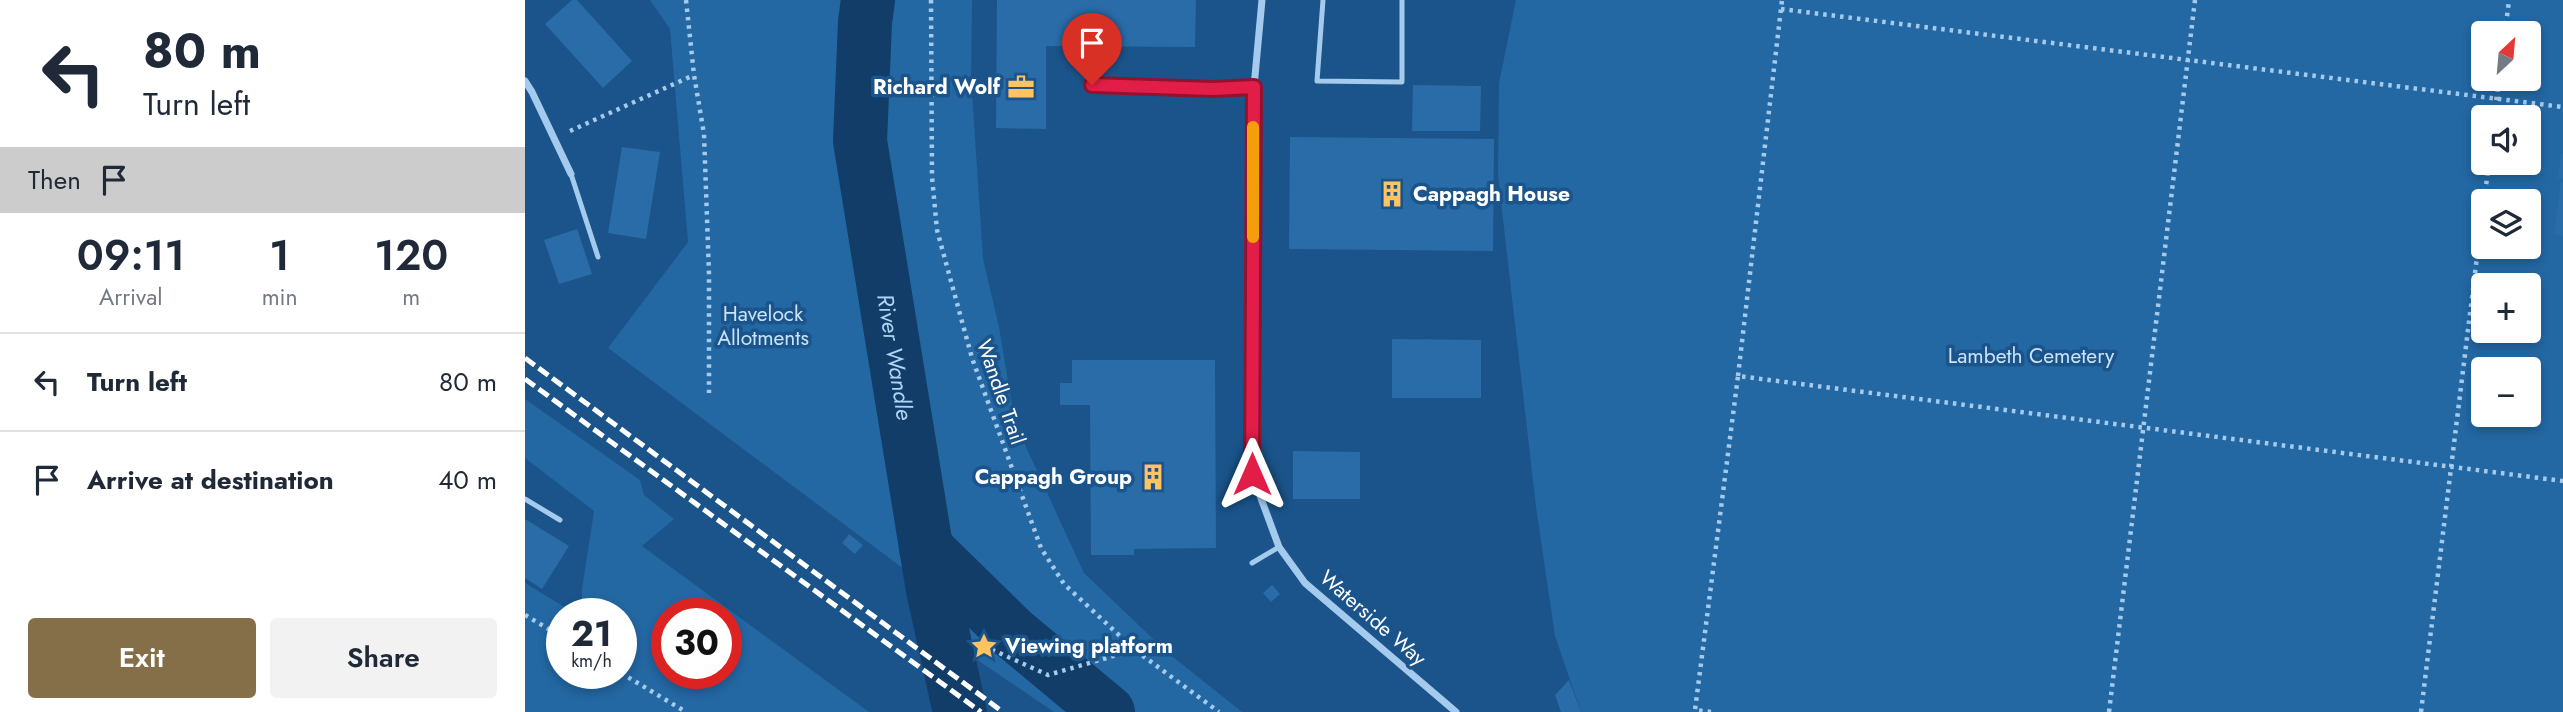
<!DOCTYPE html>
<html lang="en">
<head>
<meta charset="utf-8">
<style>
	:root { --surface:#fff; --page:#f2f2f3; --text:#1f2937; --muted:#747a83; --line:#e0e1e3; --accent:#846f49 }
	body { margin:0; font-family:Jost,sans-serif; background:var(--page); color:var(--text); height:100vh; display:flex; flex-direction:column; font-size:26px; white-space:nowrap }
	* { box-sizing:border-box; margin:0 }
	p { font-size:23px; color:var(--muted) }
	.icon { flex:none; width:38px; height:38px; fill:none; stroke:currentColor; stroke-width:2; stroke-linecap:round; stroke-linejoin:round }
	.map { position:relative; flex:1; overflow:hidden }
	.side { display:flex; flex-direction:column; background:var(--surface); width:525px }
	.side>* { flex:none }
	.guide { background:#fff; color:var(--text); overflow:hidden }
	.needle { width:46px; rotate:26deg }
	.fabs { position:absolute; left:1946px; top:21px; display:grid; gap:14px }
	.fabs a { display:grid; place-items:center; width:70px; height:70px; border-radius:7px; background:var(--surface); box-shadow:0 4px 10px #0003; font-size:35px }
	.speed { position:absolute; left:21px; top:598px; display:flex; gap:14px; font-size:35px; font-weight:700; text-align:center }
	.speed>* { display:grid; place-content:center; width:91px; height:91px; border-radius:50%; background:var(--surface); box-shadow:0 4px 10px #0003; line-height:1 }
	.speed small { font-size:18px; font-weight:400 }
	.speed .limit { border:10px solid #d22; background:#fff; color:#111 }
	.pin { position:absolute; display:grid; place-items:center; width:60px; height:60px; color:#fff; margin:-72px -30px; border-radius:50% 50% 50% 0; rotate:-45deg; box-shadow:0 0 7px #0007 }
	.pin .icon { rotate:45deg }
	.me { position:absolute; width:77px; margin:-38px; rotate:0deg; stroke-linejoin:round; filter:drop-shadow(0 0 5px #0008) }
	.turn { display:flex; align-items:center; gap:24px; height:147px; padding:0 28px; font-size:32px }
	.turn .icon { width:91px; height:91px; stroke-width:2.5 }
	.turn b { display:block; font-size:49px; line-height:60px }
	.then { display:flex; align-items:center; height:66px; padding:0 28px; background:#0003; gap:14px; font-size:26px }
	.eta { display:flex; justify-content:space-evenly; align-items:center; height:119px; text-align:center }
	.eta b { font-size:42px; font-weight:600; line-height:49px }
	.button { display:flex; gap:14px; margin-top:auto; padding:14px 28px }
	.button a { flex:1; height:80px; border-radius:7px; background:var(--accent); color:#fff; font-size:28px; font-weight:600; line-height:80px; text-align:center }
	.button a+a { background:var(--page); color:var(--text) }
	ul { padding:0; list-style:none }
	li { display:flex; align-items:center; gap:21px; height:98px; padding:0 28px; border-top:2px solid var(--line) }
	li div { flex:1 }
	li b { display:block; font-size:26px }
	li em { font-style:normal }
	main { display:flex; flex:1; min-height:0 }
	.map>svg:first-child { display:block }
	.green { fill:#2367a3; fill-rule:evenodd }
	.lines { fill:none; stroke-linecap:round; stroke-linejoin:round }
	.river { stroke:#113d68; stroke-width:54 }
	.building { fill:#296ca8 }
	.path { stroke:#a4cbed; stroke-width:4.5; stroke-dasharray:3.5 5; stroke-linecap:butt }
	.lane { stroke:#a4cbed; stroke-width:5 }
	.street { stroke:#a4cbed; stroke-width:7 }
	.rail { stroke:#fff; stroke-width:5; stroke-dasharray:12 5; stroke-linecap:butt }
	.route-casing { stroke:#92132f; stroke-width:18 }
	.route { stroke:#e11d48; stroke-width:12 }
	.slow { stroke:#f59e0b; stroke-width:12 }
	.labels { text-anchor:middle; stroke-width:7; stroke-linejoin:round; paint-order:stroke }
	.poi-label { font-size:21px; font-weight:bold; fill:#fff; stroke:#1a548a; text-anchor:end }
	.park-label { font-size:21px; fill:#c9e3fa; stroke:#1a548a }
	.street-label { font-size:21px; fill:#fff; stroke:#1a548a }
	.water-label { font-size:23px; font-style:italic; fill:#b0d5f4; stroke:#1a548a }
</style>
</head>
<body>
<main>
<section class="side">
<div class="guide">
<div class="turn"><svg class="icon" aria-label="left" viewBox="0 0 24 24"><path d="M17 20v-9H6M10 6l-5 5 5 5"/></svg><div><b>80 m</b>Turn left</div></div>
<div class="then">Then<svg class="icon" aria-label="arrive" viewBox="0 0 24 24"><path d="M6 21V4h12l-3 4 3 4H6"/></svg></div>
</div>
<div class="eta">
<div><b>09:11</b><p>Arrival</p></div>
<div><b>1</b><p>min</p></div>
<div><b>120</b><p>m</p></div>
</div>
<ul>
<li><svg class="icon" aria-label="left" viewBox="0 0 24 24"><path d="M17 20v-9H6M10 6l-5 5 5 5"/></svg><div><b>Turn left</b></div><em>80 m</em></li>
<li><svg class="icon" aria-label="arrive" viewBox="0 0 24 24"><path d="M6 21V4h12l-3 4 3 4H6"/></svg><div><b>Arrive at destination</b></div><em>40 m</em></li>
</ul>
<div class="button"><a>Exit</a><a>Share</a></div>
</section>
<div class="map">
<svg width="2038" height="712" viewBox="0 0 2038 712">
	<rect width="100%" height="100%" fill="#1a548a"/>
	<!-- green -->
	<path class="green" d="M125 0H447L446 77 458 259 474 327 490 423 559 573 643 653 717 712H529L439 651 391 578 83 348 163 242 145 29Z
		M991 0H2038V712H1056L1030 636 1011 507 973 176 974 83ZM1958 33H2004V79H1958ZM1958 117H2004V163H1958ZM1958 201H2004V247H1958ZM1958 285H2004V331H1958ZM1958 369H2004V415H1958Z
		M0 399 115 480 119 495 149 519 117 546 344 712H0V583L51 614H37V674H96V614H55L57 611V589L69 511 0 458ZM201 614V674H142V614Z"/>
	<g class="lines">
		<!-- river -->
		<g class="river">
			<path id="s1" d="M343 0 340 22 335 141 408 590 435 712"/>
			<path d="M401 548 488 633 583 712"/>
		</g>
	</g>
	<!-- building -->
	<path class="building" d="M47 0H52L107 61 78 88 20 24Z
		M472 0H671L670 47 521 46V129L471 128Z
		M888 85 956 86 955 131H887Z
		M765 137 969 139 968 251 764 249Z
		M97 147 135 152 121 239 83 233Z
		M2036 154H2038V179L2033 178Z
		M2036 182H2038V236L2029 234Z
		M52 229 67 274 34 284 19 240Z
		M867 339 956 340V398H867Z
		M547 360H690L691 548 609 549V555H566L565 405H535V383H547Z
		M768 451 835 452V499H768Z
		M0 519 44 546 17 589 0 578Z
		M324 534 338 545 330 554 317 543Z
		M747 585 755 594 746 602 738 593Z
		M1044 680 1056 712H1036L1030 695Z"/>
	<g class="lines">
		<!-- path -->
		<path class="path" d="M161 0 169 75 179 134 184 274V393
			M406 0 407 177 412 230 447 358 516 548 539 584 610 650 694 712
			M1256 9 2038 107
			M1980 33 1984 0
			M1969 117 1974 79
			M45 131 169 75
			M1959 201 1964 163
			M1213 376 1257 0
			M0 615 37 637
			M459 646 523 675 609 650
			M96 673 161 712
			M1186 712 1170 710 1213 376 2038 481
			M1584 712 1670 0
			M1896 712 1958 208"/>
		<!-- lane -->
		<path class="lane" d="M798 0 792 81 877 82V0
			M567 85 688 89 729 87
			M46 174 73 257
			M0 499 35 520
			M727 563 754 547"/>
		<!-- street -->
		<path class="street" d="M737 0 729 87 727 474 754 547 780 583 931 712
			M0 81 7 92 46 174"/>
		<!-- rail -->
		<path class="rail" d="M0 358 478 712
			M0 379 456 712"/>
	</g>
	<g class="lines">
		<!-- route casing -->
		<g class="route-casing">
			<path id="route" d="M567 85 688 89 729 87 727 474"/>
		</g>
		<!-- route -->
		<use href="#route" class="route"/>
		<!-- slow -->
		<path class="slow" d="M728 237V127"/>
	</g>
	<!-- icons -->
	<defs>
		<g id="office-bare" transform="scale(2.1)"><path d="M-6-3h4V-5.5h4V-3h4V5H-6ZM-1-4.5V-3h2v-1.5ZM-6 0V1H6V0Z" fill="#ffc460" stroke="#1a548a" stroke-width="2.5" paint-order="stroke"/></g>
		<g id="building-bare" transform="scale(2.1)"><path d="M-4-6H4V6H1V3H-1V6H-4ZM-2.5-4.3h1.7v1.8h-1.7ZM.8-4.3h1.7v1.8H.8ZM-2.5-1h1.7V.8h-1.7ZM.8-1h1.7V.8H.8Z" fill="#ffc460" stroke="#1a548a" stroke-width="2.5" paint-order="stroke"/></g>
		<g id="sight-bare" transform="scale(2.1)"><path d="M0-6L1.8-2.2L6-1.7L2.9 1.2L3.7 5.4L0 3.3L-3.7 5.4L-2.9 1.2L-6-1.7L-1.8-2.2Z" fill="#ffc460" stroke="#1a548a" stroke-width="2.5" paint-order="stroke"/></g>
	</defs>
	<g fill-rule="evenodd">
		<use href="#office-bare" x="496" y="87"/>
		<use href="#building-bare" x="867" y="194"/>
		<use href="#building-bare" x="628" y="477"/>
		<use href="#sight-bare" x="459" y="646"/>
	</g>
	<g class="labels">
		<!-- poi labels -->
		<g class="poi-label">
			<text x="475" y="94">Richard Wolf</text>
			<text x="888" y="201" text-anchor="start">Cappagh House</text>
			<text x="607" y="484">Cappagh Group</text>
			<text x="480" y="653" text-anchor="start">Viewing platform</text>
		</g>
		<!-- park labels -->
		<g class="park-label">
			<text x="238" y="321">Havelock<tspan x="238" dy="24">Allotments</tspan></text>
			<text x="1506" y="363">Lambeth Cemetery</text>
		</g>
		<!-- street labels -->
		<g class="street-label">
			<text transform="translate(476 392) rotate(71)" y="7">Wandle Trail</text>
			<text transform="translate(848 618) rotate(41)" y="7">Waterside Way</text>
		</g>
		<!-- water labels -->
		<g class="water-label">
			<text dy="8" stroke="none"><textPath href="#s1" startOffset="360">River Wandle</textPath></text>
		</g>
	</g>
</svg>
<div class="fabs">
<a><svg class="needle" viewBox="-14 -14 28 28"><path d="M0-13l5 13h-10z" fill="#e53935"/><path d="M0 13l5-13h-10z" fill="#747a83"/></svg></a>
<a><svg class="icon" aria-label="sound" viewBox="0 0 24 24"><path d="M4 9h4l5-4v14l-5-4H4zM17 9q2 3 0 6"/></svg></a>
<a><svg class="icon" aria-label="layers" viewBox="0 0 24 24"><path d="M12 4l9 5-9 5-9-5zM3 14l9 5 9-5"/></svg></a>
<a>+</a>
<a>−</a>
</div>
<div class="speed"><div>21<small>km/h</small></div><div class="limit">30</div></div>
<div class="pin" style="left:567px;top:85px;background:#d93025"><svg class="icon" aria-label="arrive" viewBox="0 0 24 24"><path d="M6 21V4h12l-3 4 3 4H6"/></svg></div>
<svg class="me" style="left:727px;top:474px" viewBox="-20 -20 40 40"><path d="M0-17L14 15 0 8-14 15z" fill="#e11d48" stroke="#fff" stroke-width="4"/></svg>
</div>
</main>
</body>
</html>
